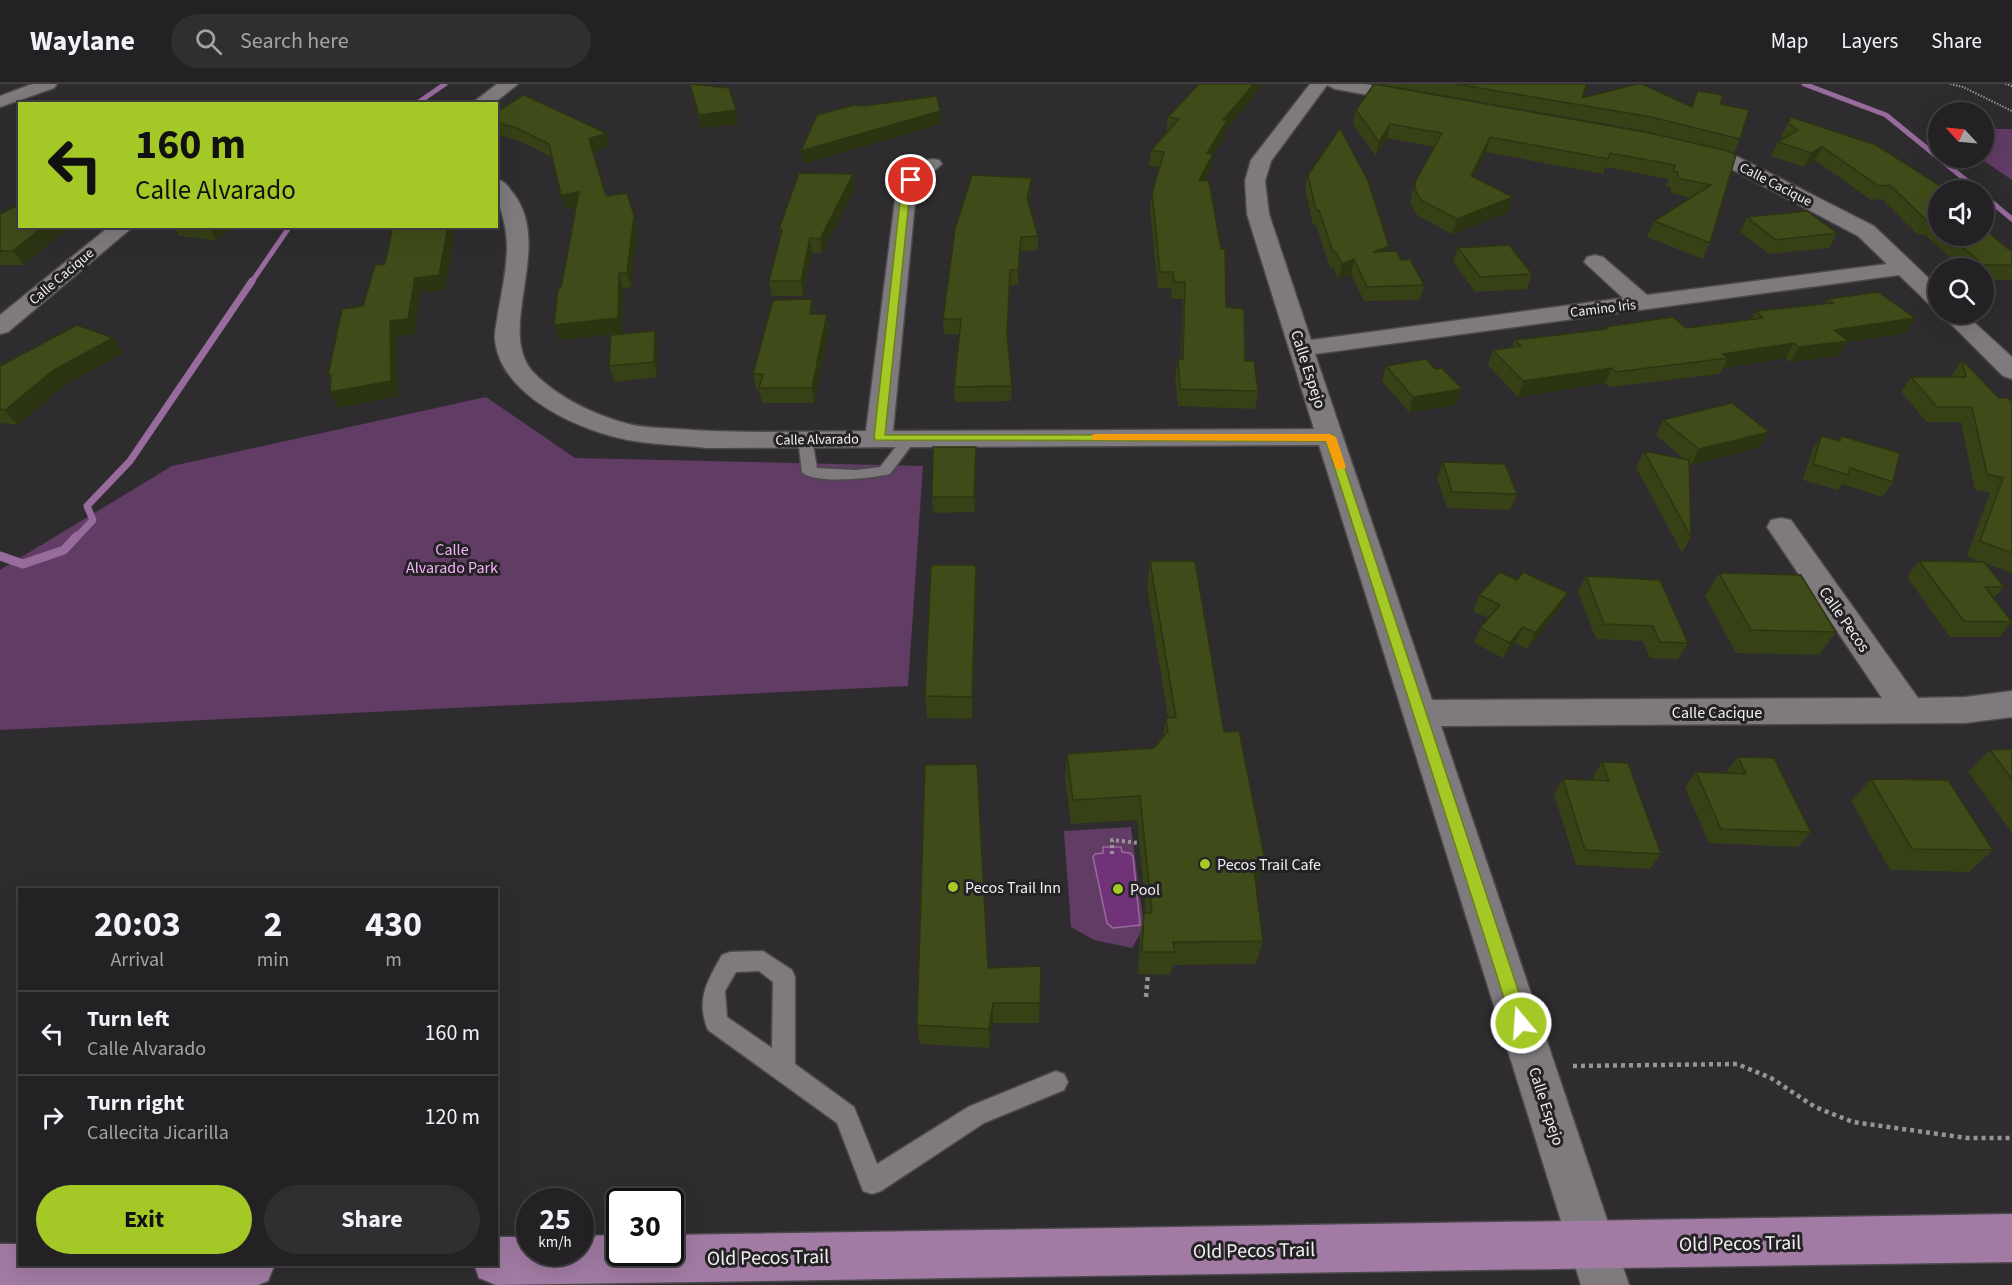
<!DOCTYPE html>
<html lang="en">
<head>
<meta charset="utf-8">
<style>
	:root { --surface:#232123; --page:#2f2e30; --text:#f1f3f6; --muted:#a3a3a6; --line:#403e41; --accent:#a4c825 }
	body { margin:0; font-family:"Source Sans 3",sans-serif; background:var(--page); color:var(--text); height:100vh; display:flex; flex-direction:column; font-size:22px; white-space:nowrap }
	* { box-sizing:border-box; margin:0 }
	p { font-size:20px; color:var(--muted) }
	.icon { flex:none; width:33px; height:33px; fill:none; stroke:currentColor; stroke-width:2; stroke-linecap:round; stroke-linejoin:round }
	.map { position:relative; flex:1; overflow:hidden }
	.sheet { position:absolute; left:18px; top:804px; width:480px; height:378px; display:flex; flex-direction:column; background:var(--surface); border-radius:0px; box-shadow:0 6px 24px #0002,0 0 0 2px var(--line) }
	.sheet>* { flex:none }
	.top-card { position:absolute; left:18px; top:18px; width:480px; height:126px; border-radius:0px; box-shadow:0 6px 24px #0002,0 0 0 2px var(--line); background:#a4c825; color:#111; overflow:hidden }
	.needle { width:39px; rotate:296deg }
	.buttons { position:absolute; left:1928px; top:18px; display:grid; gap:12px }
	.buttons a { display:grid; place-items:center; width:66px; height:66px; border-radius:50%; background:var(--surface); box-shadow:0 6px 24px #0002,0 0 0 2px var(--line); font-size:30px }
	.speed { position:absolute; left:516px; top:1104px; display:flex; gap:12px; font-size:30px; font-weight:700; text-align:center }
	.speed>* { display:grid; place-content:center; width:78px; height:78px; border-radius:50%; background:var(--surface); box-shadow:0 6px 24px #0002,0 0 0 2px var(--line); line-height:1 }
	.speed small { font-size:15px; font-weight:400 }
	.speed .limit { border:3px solid #111; border-radius:9px; background:#fff; color:#111 }
	.pin { position:absolute; display:grid; place-items:center; width:51px; height:51px; color:#fff; margin:-26px; border:3px solid #fff; border-radius:50%; box-shadow:0 2px 6px #0007 }
	.me { position:absolute; width:66px; margin:-33px; rotate:342deg; stroke-linejoin:round; filter:drop-shadow(0 0 4px #0008) }
	.turn { display:flex; align-items:center; gap:21px; height:126px; padding:0 18px; font-size:27px }
	.turn .icon { width:78px; height:78px; stroke-width:2.5 }
	.turn b { display:block; font-size:42px; line-height:51px }
	.eta { display:flex; justify-content:space-evenly; align-items:center; height:102px; text-align:center }
	.eta b { font-size:36px; font-weight:700; line-height:42px }
	.cta { display:flex; gap:12px; margin-top:auto; padding:12px 18px }
	.cta a { flex:1; height:69px; border-radius:36px; background:var(--accent); color:#111; font-size:24px; font-weight:700; line-height:69px; text-align:center }
	.cta a+a { background:var(--page); color:var(--text) }
	ul { padding:0; list-style:none }
	li { display:flex; align-items:center; gap:18px; height:84px; padding:0 18px; border-top:2px solid var(--line) }
	li div { flex:1 }
	li b { display:block; font-size:22px }
	li em { font-style:normal }
	header { display:flex; align-items:center; gap:36px; box-sizing:border-box; height:84px; padding:0 30px; background:var(--surface); border-bottom:2px solid var(--line) }
	header strong { font-size:28px }
	nav { display:flex; gap:33px; margin-inline-start:auto; font-size:21px }
	.search { width:420px; height:54px; background:var(--page); display:flex; align-items:center; gap:15px; box-sizing:border-box; padding:0 21px; border-radius:33px; color:var(--muted); font-size:22px }
	.map>svg:first-child { display:block }
	.green { fill:#613c65 }
	.water { fill:#713377; stroke:#976b9c; stroke-width:1.5 }
	.lines { fill:none; stroke-linecap:round; stroke-linejoin:round }
	.stream-far2 { stroke:#976b9c; stroke-width:5 }
	.stream-far1 { stroke:#976b9c; stroke-width:7 }
	.stream { stroke:#976b9c; stroke-width:9 }
	.service-casing { stroke:#4b494b; stroke-width:3 }
	.minor-casing { stroke:#4b494b; stroke-width:3 }
	.tertiary-casing { stroke:#4b494b; stroke-width:3 }
	.primary-casing { stroke:#4b494b; stroke-width:3 }
	.path-far2 { stroke:#969496; stroke-width:2; stroke-dasharray:1.5 1.5; stroke-linecap:butt }
	.path-far1 { stroke:#969496; stroke-width:4; stroke-dasharray:3 3; stroke-linecap:butt }
	.path { stroke:#969496; stroke-width:4.5; stroke-dasharray:4 4; stroke-linecap:butt }
	.service { fill:#7e7a7e; fill-rule:evenodd }
	.minor { fill:#7e7a7e; fill-rule:evenodd }
	.tertiary { fill:#7e7a7e; fill-rule:evenodd }
	.primary { fill:#a17ba4; fill-rule:evenodd }
	.wall { fill:#364116 }
	.shaded-wall { fill:#2c3512 }
	.building { fill:#3f4c19; stroke:#2c3512; stroke-width:1.5 }
	.route { fill:#a4c825; stroke:#6b8218; stroke-width:1.5 }
	.slow { fill:#f59e0b }
	.poi-dot { fill:#a4c825; stroke:#252225; stroke-width:2 }
	.labels { text-anchor:middle; stroke-width:6; stroke-linejoin:round; paint-order:stroke }
	.far-street-label { font-size:14px; fill:#f1eff1; stroke:#252225 }
	.street-label { font-size:16px; fill:#f1eff1; stroke:#252225 }
	.park-label { font-size:16px; fill:#f6b1fc; stroke:#252225 }
	.poi-label { font-size:16px; fill:#f1eff1; stroke:#252225; text-anchor:start }
	.near-street-label { font-size:20px; fill:#f1eff1; stroke:#252225 }
</style>
</head>
<body>
<header>
<strong>Waylane</strong>
<div class="search"><svg class="icon" aria-label="search" viewBox="0 0 24 24"><circle cx="10" cy="10" r="6"/><path d="M15 15l6 6"/></svg>Search here</div>
<nav><a>Map</a><a>Layers</a><a>Share</a></nav>
</header>
<div class="map">
<svg width="2012" height="1201" viewBox="0 0 2012 1201">
	<rect width="100%" height="100%" fill="#2f2c2f"/>
	<!-- green -->
	<path class="green" d="M1983 45H2012V96L1980 74H1983Z
		M486 313 575 374 923 382 908 602 0 646V486L172 382Z
		M1131 743 1144 843 1132 864 1094 856 1071 843 1064 747Z"/>
	<!-- water -->
	<path class="water" d="M1103 763H1121L1122 768 1130 769 1133 772 1140 841 1113 844 1107 839 1093 773 1095 770 1103 769Z"/>
	<g class="lines">
		<!-- stream-far2 -->
		<path class="stream-far2" d="M1804 0 1886 31 1978 106
			M416 20 445 0
			M1983 111 2012 135
			M251 199 290 142"/>
		<!-- stream-far1 -->
		<path class="stream-far1" d="M76 454 93 436 87 422 130 377 252 197"/>
		<!-- stream -->
		<path class="stream" d="M0 472 23 480 64 466 77 452"/>
		<!-- service casing -->
		<g class="service-casing">
			<path id="service" d="M910 350 917 354 890 390C874 394 813 401 802 388L798 355 800 352 805 351 812 355 817 384 856 386 880 383 905 351Z
				M763 867 792 886 795 893V980L854 1023 877 1080 968 1023 1056 987 1064 990 1068 998 1064 1006 984 1039 881 1107 872 1110 863 1107 837 1039 708 946C695 915 708 896 722 871L730 868ZM759 887 773 898 772 964 727 933 725 907 736 888Z"/>
		</g>
		<!-- minor casing -->
		<g class="minor-casing">
			<path id="minor" d="M497 0H518L493 20H471Z
				M1310 0H1365L1413 9 1419 10 1422 14 1419 18 1413 19 1335 5 1327 1 1271 77 1265 97 1269 130 1311 256 1623 214 1584 178 1587 173 1595 171 1603 173 1647 211 1887 180 1858 152 1722 80 1684 70 1681 66 1684 62 1691 60 1736 72 1874 142 1938 203V223L1930 221 1899 191 1315 270 1432 616 1882 614 1767 443 1771 436 1781 434 1791 436 1918 614 1965 613 2012 607V633L1965 639 1441 642 1629 1201H1581L1319 361 707 364C683 361 658 361 634 357 585 349 501 314 495 256 494 248 497 238 498 229 502 207 507 184 507 162 507 136 496 119 496 95 505 97 508 102 513 109 555 162 494 247 534 289 558 313 592 330 625 339 642 344 661 344 679 345 741 350 804 347 866 347L896 108C903 92 919 71 939 76L942 80 920 99 916 108 893 347 1314 345 1247 130 1245 97 1251 76Z
				M110 142H134L8 248 0 250V231Z
				M1941 230H1965L2012 273V295L2003 292Z"/>
		</g>
		<!-- tertiary casing -->
		<g class="tertiary-casing">
			<path id="tertiary" d="M32 0H57L54 4 0 23V12Z"/>
		</g>
		<!-- primary casing -->
		<g class="primary-casing">
			<path id="primary" d="M2012 1130V1178L496 1201 479 1194 474 1180H496V1153H530V1168H580V1152L620 1151V1168H670V1151Z
				M0 1160H20V1180H275L268 1197 258 1201H0Z"/>
		</g>
		<!-- path-far2 -->
		<path class="path-far2" d="M1950 0 1963 3 2012 27
			M2005 0 2012 2"/>
		<!-- path-far1 -->
		<path class="path-far1" d="M1112 770V756L1139 759"/>
		<!-- path -->
		<path class="path" d="M1146 913 1148 890
			M1573 982 1737 980 1771 994 1815 1023 1853 1038 1967 1054H2012"/>
		<!-- service -->
		<use href="#service" class="service"/>
		<!-- minor -->
		<use href="#minor" class="minor"/>
		<!-- tertiary -->
		<use href="#tertiary" class="tertiary"/>
		<!-- primary -->
		<use href="#primary" class="primary"/>
	</g>
	<!-- wall -->
	<path class="wall" d="M690 0 738 40 701 44Z
		M1199 0H1262L1261 3 1226 46 1225 52 1213 71 1211 86 1205 97 1226 223 1245 277 1258 307 1255 325 1178 322 1175 292 1178 275H1181L1183 215H1172L1171 204H1158L1150 125 1152 109 1159 83 1149 82 1151 66 1167 49 1166 48 1168 33Z
		M1380 0H1587L1582 14 1692 23 1698 7 1720 20 1740 55 1734 69 1729 68 1710 159 1703 175 1647 153 1654 137 1692 114 1671 109V103L1666 102 1669 95 1605 83 1603 90 1486 68 1473 93 1508 128 1452 150 1417 131 1411 120V113L1415 98 1434 63 1387 54 1376 72 1353 40 1356 26 1710 63 1645 47Z
		M496 28 609 62 593 69 606 112 634 131 638 146 631 203 623 204 622 249 559 256 561 204 576 123 565 125 552 73 520 57 496 51Z
		M1791 33 1938 106V152H1983L2012 168V196H1983V184H1961L1925 151H1918L1882 115 1871 116 1815 76 1804 83 1771 72 1778 58 1784 54 1781 52Z
		M853 90 855 104 822 169H812L803 212H772L769 197 780 153 779 145Z
		M1308 91 1389 162 1387 167 1401 176 1424 201 1420 216 1364 217 1351 190 1338 195 1333 183H1330L1316 141H1313L1305 105Z
		M1031 108 1029 119 1038 152V166L1021 167 1018 201H1010L1007 254 1012 302 1011 317 955 318 954 303 960 250H944L943 235Z
		M0 130 20 142H71L23 181H0Z
		M1747 133 1837 149 1829 164 1769 170 1740 148Z
		M174 142H234L216 156 179 152Z
		M1458 164 1532 190 1527 205 1475 208 1453 178Z
		M812 215 814 230H827L829 245 814 319H762L759 305H756L753 290Z
		M1828 215 1915 234 1906 249 1847 258 1839 272 1790 278 1786 274 1723 284 1720 290 1609 303 1605 299 1518 313 1488 281 1493 266 1512 263 1515 256 1604 245 1605 243 1686 244 1751 235 1756 227 1825 220Z
		M113 254 123 269 65 301 17 341 0 339V282Z
		M658 262 657 293 614 298 609 282Z
		M1962 276 1999 314 2012 318V489L1985 479 2004 503 1994 514 2012 537V538L1999 553H1950L1907 493 1919 477 1981 478 1967 472 1990 409 1975 406 1961 338H1927L1901 308 1911 293H1952V291Z
		M1386 282 1456 321 1409 328 1382 297Z
		M1663 336 1760 363 1691 381 1689 380 1691 453 1682 469 1636 383 1644 367 1684 375 1656 351Z
		M1821 352 1838 357 1841 352 1893 398 1882 413 1842 400 1838 406 1803 396 1812 367Z
		M976 378 975 428 933 429 932 413Z
		M1443 378 1517 410 1510 426 1447 424 1437 394Z
		M1150 477 1224 648 1265 776 1258 800H1256L1263 857 1256 880 1173 881 1170 891 1138 890 1140 853 1144 829H1146L1137 736 1071 740 1065 695 1067 670 1154 664 1163 653 1166 634 1168 633 1147 503Z
		M976 481 977 504 972 635 927 634 925 612Z
		M1719 489 1836 548 1819 571 1736 569 1705 512Z
		M1586 492 1688 559 1678 575 1650 574 1643 557 1596 555 1578 508Z
		M1479 511 1560 525 1527 565 1515 559 1503 574 1474 559 1480 544 1488 534 1473 527Z
		M2012 665V749L1968 688 1990 666Z
		M1738 673 1811 748 1798 763 1709 759 1685 703 1696 688 1727 690 1726 688Z
		M1602 678 1661 770 1650 785 1576 781 1554 710 1563 695 1594 697 1593 693Z
		M1871 695 1993 766 1969 788 1890 786 1851 717Z
		M1041 882 1039 939H993L989 964 920 960 917 941 988 884Z"/>
	<!-- shaded-wall -->
	<path class="shaded-wall" d="M1254 0H1262L1261 3 1226 46 1225 52 1213 71 1211 86 1197 112 1199 96 1207 69 1223 36Z
		M736 26 738 40 701 44 699 31Z
		M940 27 941 40 803 80 801 67Z
		M1390 40 1387 54 1376 72 1379 58Z
		M606 49 609 62 593 69 589 55Z
		M1490 53 1486 68 1467 107 1471 92Z
		M1822 63 1815 76 1804 83 1811 69Z
		M853 90 855 104 822 169 820 155Z
		M1032 94 1031 108 1027 128V114Z
		M579 108 583 122 565 125 561 111Z
		M1513 113 1508 128 1452 150 1457 135Z
		M634 131 638 146 631 203 627 189Z
		M44 142H71L23 181 13 167Z
		M209 142H234L216 156Z
		M445 142H451L455 152 445 206 420 208 415 250 397 252 398 312 338 324 330 308 390 237 415 194Z
		M1021 153V167L1018 201V186Z
		M810 154 812 169 803 212 801 197Z
		M1389 162 1385 176 1373 168Z
		M1354 175 1351 190 1338 195 1342 180Z
		M619 189 623 204 622 249 559 256 554 241Z
		M812 215 814 230H810Z
		M827 230 829 245 814 319 812 304Z
		M1915 234 1906 249 1847 258 1839 272 1790 278 1799 263 1834 246Z
		M655 247 658 262 657 293 654 278Z
		M113 254 123 269 65 301 17 341 5 326 54 286Z
		M1794 259 1786 274 1723 284 1728 274 1723 270Z
		M1612 284 1605 299 1518 313 1523 297Z
		M1462 305 1456 321 1409 328 1413 313Z
		M1769 348 1760 363 1691 381 1699 365Z
		M976 363V378L975 428 974 413Z
		M976 481 977 504 972 635V613Z
		M1568 509 1560 525 1527 565 1535 549Z
		M1523 543 1515 559 1503 574 1510 559Z
		M1265 776 1258 800 1246 803 1253 779Z
		M993 919V939L989 964V945Z"/>
	<!-- building -->
	<path class="building" d="M690 0 729 4 736 26 699 31Z
		M1199 0H1254L1223 36 1227 37 1207 69 1213 70 1199 96 1209 97 1221 165H1225L1226 223 1244 225 1245 277H1254L1258 307 1180 305 1178 275H1183L1185 198H1174L1173 188H1160L1152 109 1164 68 1151 66 1179 35 1168 33Z
		M1374 0 1650 49 1728 67 1736 71 1710 159 1654 137 1711 101 1677 94 1678 88 1673 87 1675 81 1610 69 1608 75 1490 53 1471 92 1513 113 1457 135 1421 116 1415 105V98L1442 49 1390 40 1379 58 1356 26Z
		M1456 0H1587L1582 14 1637 0H1642L1692 23 1698 7 1723 11 1720 20 1749 26 1740 55 1651 33Z
		M524 11 606 49 589 55 606 112 627 109 634 131 627 189H619L618 234 554 241 558 205 561 204 579 108 561 111 549 60 515 43 496 39V28Z
		M937 12 940 27 801 67 817 31 854 21 863 22Z
		M1791 33 1876 61 1947 106H1938V141L1933 136H1926L1890 101 1879 102 1822 63 1811 69 1778 58 1798 46 1788 39Z
		M1340 44 1368 97 1389 162 1373 168 1397 167 1401 176 1410 175 1424 201 1367 203 1354 175 1342 180 1336 168H1333L1319 126H1316L1308 91Z
		M799 89 853 90 820 155 810 154 801 197H769L782 146 779 145Z
		M972 91 1032 94 1027 114 1038 152 1021 153 1018 186H1010L1007 249 1012 302 954 303 961 235H943L955 145Z
		M20 120V142H44L13 167H0V130Z
		M1807 127 1837 149 1776 156 1747 133Z
		M393 142H448L439 191 415 194 408 235 390 237 391 297 330 308 331 291H328L342 225 363 222 375 181 385 180Z
		M1983 144 2012 168V181H1983L1950 152H1983Z
		M1509 161 1532 190 1480 193 1458 164Z
		M1878 208 1915 234 1834 246 1848 257 1799 263 1794 259 1723 270 1728 274 1616 288 1612 284 1523 297 1493 266 1521 262 1515 256 1607 245 1605 243 1673 233 1686 244 1763 234 1756 227 1833 219 1828 215Z
		M812 215 810 230H827L812 304H759L763 290H753L773 216Z
		M77 241 113 254 54 286 5 326 0 325V282Z
		M655 247 654 278 609 282 611 251Z
		M1426 275 1435 285 1442 284 1462 305 1413 313 1386 282Z
		M1962 276 1999 314H2008L2012 318V469L1980 457 2003 394 1987 390 1972 323H1937L1911 293H1966Z
		M1732 319 1769 348 1699 365 1663 336Z
		M1821 352 1840 357 1841 352 1900 369 1893 398 1850 384 1848 391 1813 380Z
		M933 363H976L974 413H932Z
		M1644 367 1689 376 1691 453Z
		M1443 378 1505 380 1517 410 1452 408Z
		M1150 477H1195L1224 648 1239 647 1265 776 1253 779 1263 857 1173 858 1175 868H1142L1144 829H1152L1140 712 1073 716 1067 670 1154 664 1168 647 1166 634 1176 633Z
		M1919 477 1984 478 2004 503H1985L2012 538 1964 537Z
		M931 481H976L972 613 925 612Z
		M1500 488 1517 496 1523 488 1568 509 1535 549 1523 543 1510 559 1480 544 1500 521 1479 511Z
		M1719 489 1801 491 1836 548 1751 546Z
		M1586 492 1660 496 1688 559 1660 558 1653 542 1604 540Z
		M2012 665V695L1990 666Z
		M1738 673 1774 674 1811 748 1721 745 1696 688 1746 690Z
		M1602 678 1628 679 1661 770 1585 766 1563 695 1609 697Z
		M977 680 988 884 1041 882 1040 919H993L989 945 917 941 925 681Z
		M1871 695 1948 696 1993 766 1912 765Z"/>
	<!-- route -->
	<path class="route" d="M911 94 915 96 910 108 885 351H1334L1529 939 1527 945 1521 947 1515 945 1512 939 1326 357 876 356 874 354 901 108 908 95Z"/>
	<!-- slow -->
	<path class="slow" d="M1096 350H1330L1336 353 1346 383 1344 385H1336L1326 357 1092 356V351Z"/>
	<!-- markers -->
	<g class="poi-dot">
		<circle cx="1205" cy="780" r="6"/>
		<circle cx="953" cy="803" r="6"/>
		<circle cx="1118" cy="805" r="6"/>
	</g>
	<g class="labels">
		<!-- far-street labels -->
		<g class="far-street-label">
			<text transform="translate(1776 100) rotate(27)" y="5">Calle Cacique</text>
			<text transform="translate(61 192) rotate(-40)" y="5">Calle Cacique</text>
			<text transform="translate(1603 224) rotate(-7)" y="5">Camino Iris</text>
			<text transform="translate(817 355) rotate(-1)" y="5">Calle Alvarado</text>
		</g>
		<!-- street labels -->
		<g class="street-label">
			<text transform="translate(1309 285) rotate(72)" y="6">Calle Espejo</text>
			<text transform="translate(1845 535) rotate(55)" y="6">Calle Pecos</text>
			<text x="1717" y="634">Calle Cacique</text>
			<text transform="translate(1547 1022) rotate(72)" y="6">Calle Espejo</text>
		</g>
		<!-- park labels -->
		<g class="park-label">
			<text x="452" y="471">Calle<tspan x="452" dy="18">Alvarado Park</tspan></text>
		</g>
		<!-- poi labels -->
		<g class="poi-label">
			<text x="1217" y="786">Pecos Trail Cafe</text>
			<text x="965" y="809">Pecos Trail Inn</text>
			<text x="1130" y="811">Pool</text>
		</g>
		<!-- near-street labels -->
		<g class="near-street-label">
			<text transform="translate(1740 1159) rotate(-1)" y="7">Old Pecos Trail</text>
			<text transform="translate(1254 1166) rotate(-1)" y="7">Old Pecos Trail</text>
			<text transform="translate(768 1173) rotate(-1)" y="7">Old Pecos Trail</text>
		</g>
	</g>
</svg>
<div class="buttons">
<a><svg class="needle" viewBox="-14 -14 28 28"><path d="M0-13l5 13h-10z" fill="#e53935"/><path d="M0 13l5-13h-10z" fill="#a3a3a6"/></svg></a>
<a><svg class="icon" aria-label="sound" viewBox="0 0 24 24"><path d="M4 9h4l5-4v14l-5-4H4zM17 9q2 3 0 6"/></svg></a>
<a><svg class="icon" aria-label="search" viewBox="0 0 24 24"><circle cx="10" cy="10" r="6"/><path d="M15 15l6 6"/></svg></a>
</div>
<div class="speed"><div>25<small>km/h</small></div><div class="limit">30</div></div>
<div class="pin" style="left:911px;top:96px;background:#d93025"><svg class="icon" aria-label="arrive" viewBox="0 0 24 24"><path d="M6 21V4h12l-3 4 3 4H6"/></svg></div>
<svg class="me" style="left:1521px;top:939px" viewBox="-20 -20 40 40"><circle r="17" fill="#a4c825" stroke="#fff" stroke-width="3"/><path d="M0-11L8 9 0 5-8 9z" fill="#fff"/></svg>
<div class="top-card">
<div class="turn"><svg class="icon" aria-label="left" viewBox="0 0 24 24"><path d="M17 20v-9H6M10 6l-5 5 5 5"/></svg><div><b>160 m</b>Calle Alvarado</div></div>
</div>
<section class="sheet">
<div class="eta">
<div><b>20:03</b><p>Arrival</p></div>
<div><b>2</b><p>min</p></div>
<div><b>430</b><p>m</p></div>
</div>
<ul>
<li><svg class="icon" aria-label="left" viewBox="0 0 24 24"><path d="M17 20v-9H6M10 6l-5 5 5 5"/></svg><div><b>Turn left</b><p>Calle Alvarado</p></div><em>160 m</em></li>
<li><svg class="icon" aria-label="right" viewBox="0 0 24 24"><path d="M7 20v-9h11M14 6l5 5-5 5"/></svg><div><b>Turn right</b><p>Callecita Jicarilla</p></div><em>120 m</em></li>
</ul>
<div class="cta"><a>Exit</a><a>Share</a></div>
</section>
</div>
</body>
</html>
